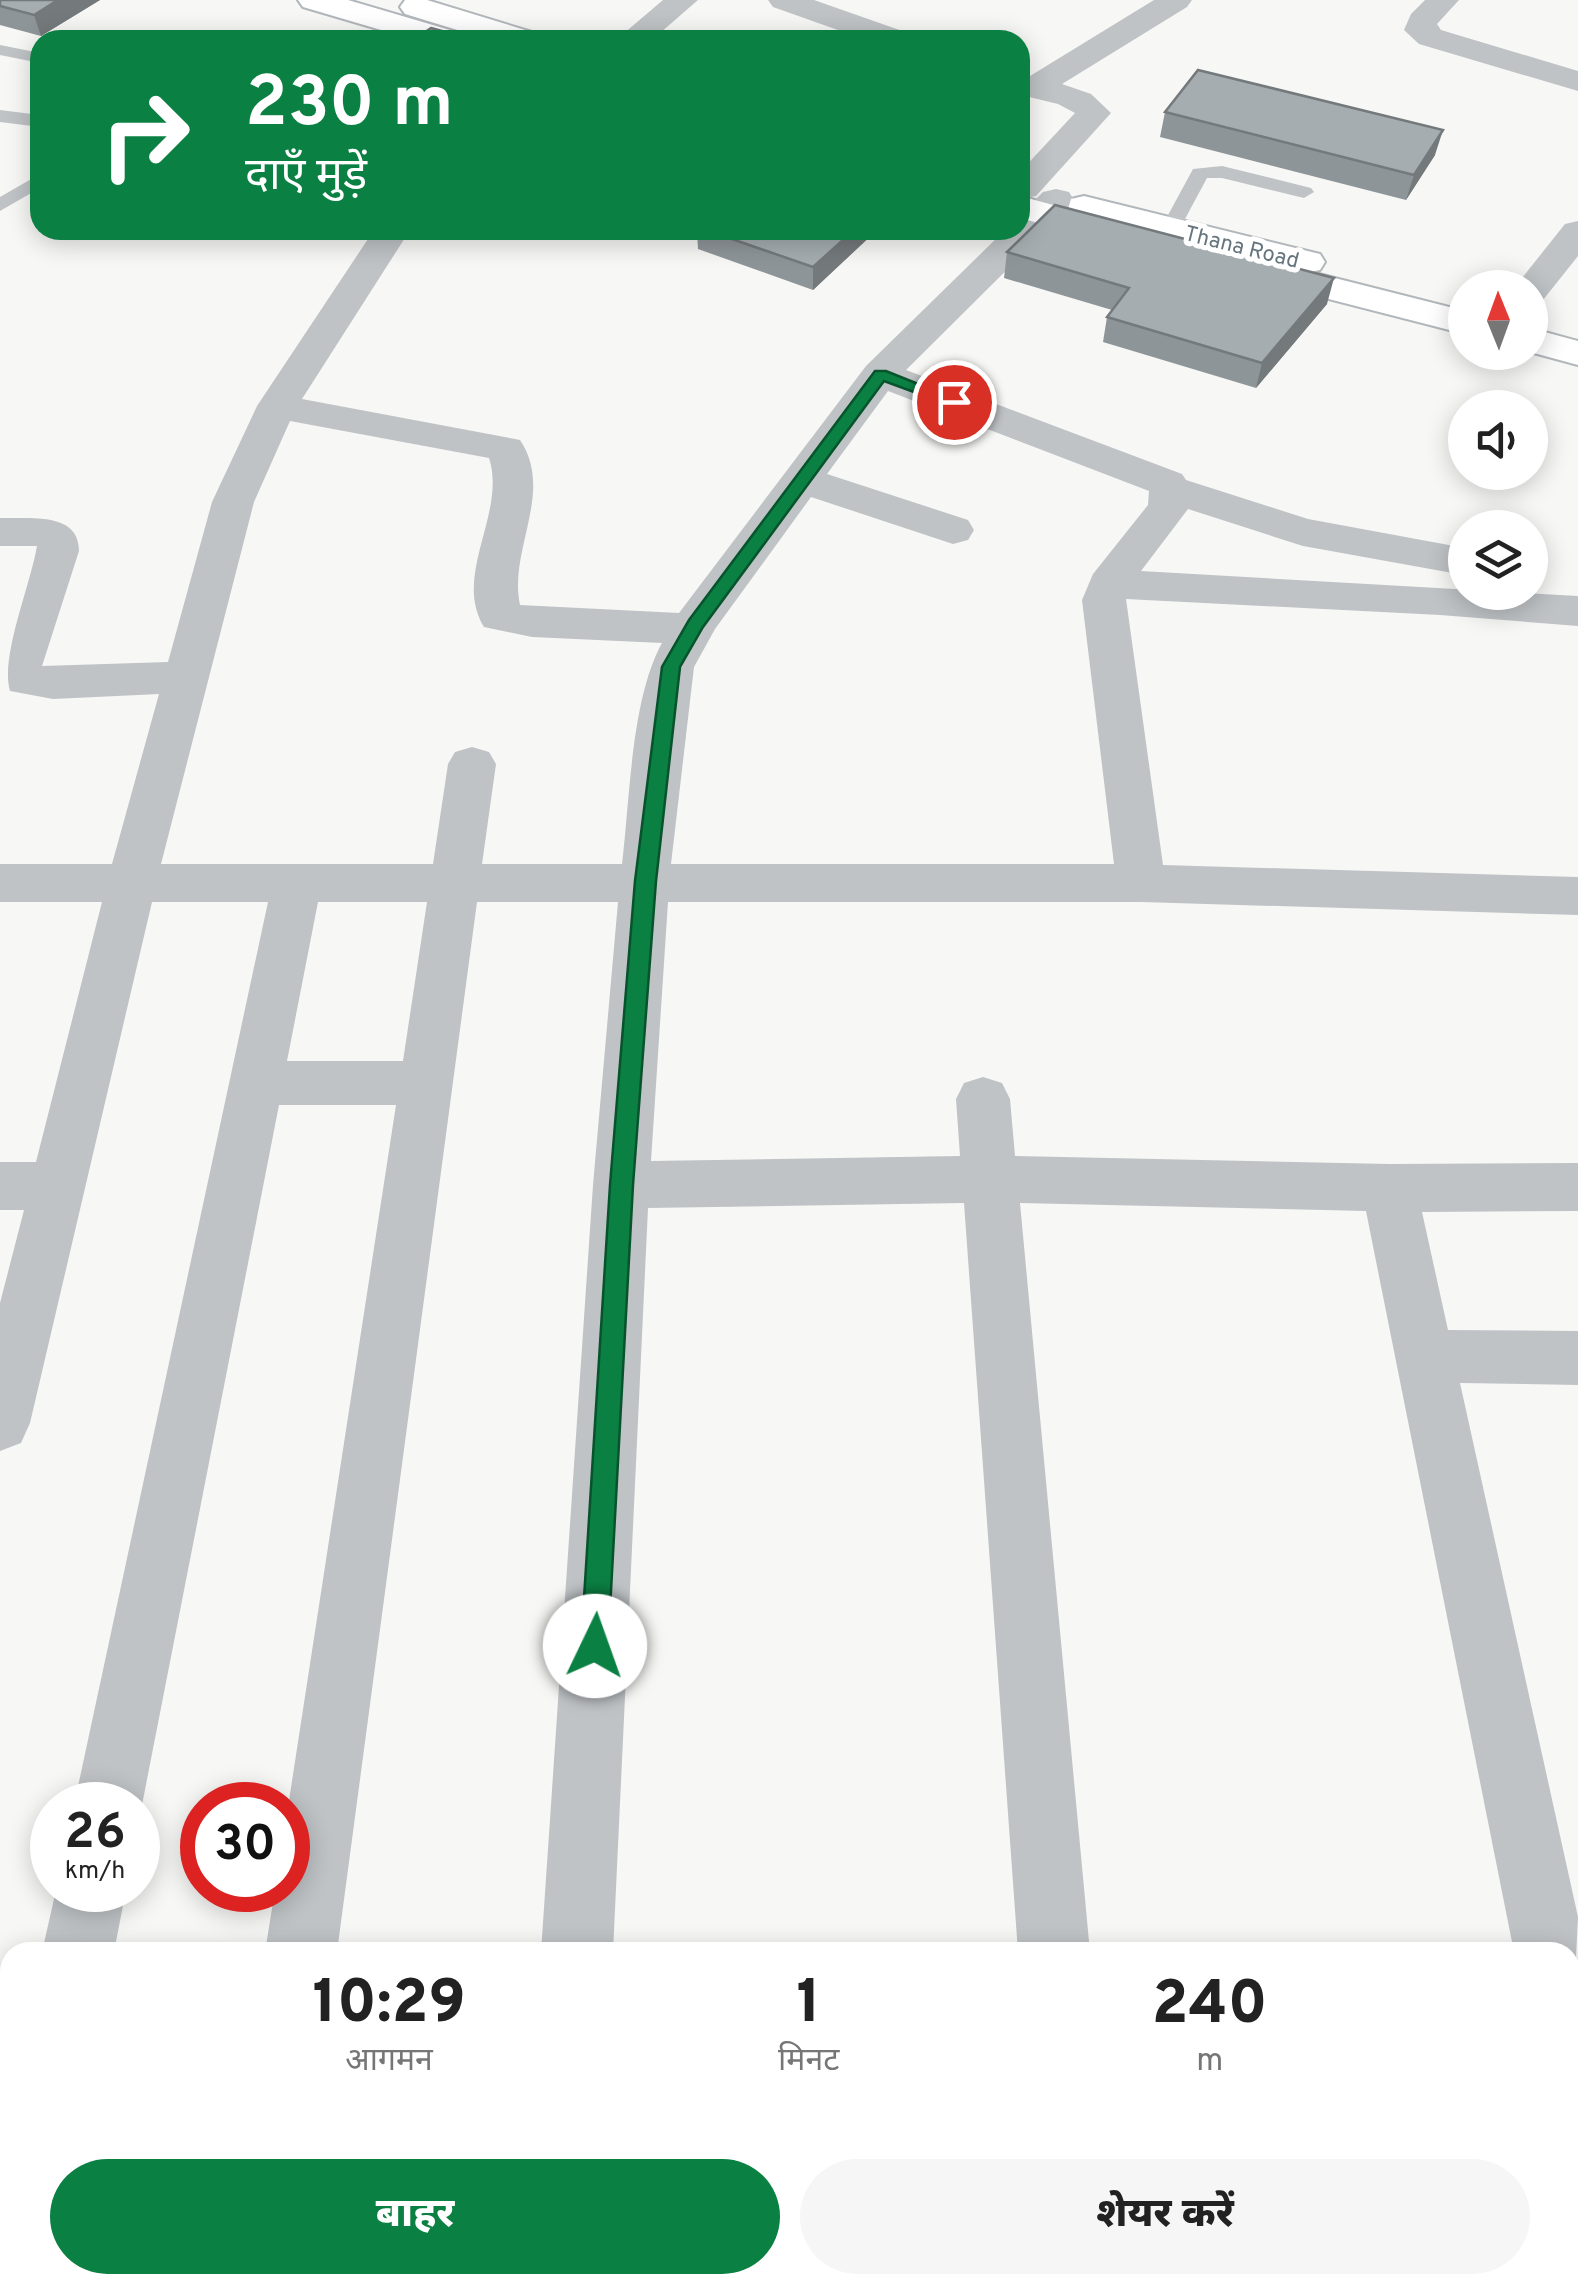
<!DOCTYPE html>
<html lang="hi">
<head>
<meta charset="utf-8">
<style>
	:root { --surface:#fff; --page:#f6f6f6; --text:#222; --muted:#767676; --accent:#0b8043 }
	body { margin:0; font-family:Overpass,"Noto Sans Devanagari",sans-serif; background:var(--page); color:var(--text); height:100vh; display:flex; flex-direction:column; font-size:38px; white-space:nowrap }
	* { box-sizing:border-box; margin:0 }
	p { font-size:32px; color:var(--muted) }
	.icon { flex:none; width:55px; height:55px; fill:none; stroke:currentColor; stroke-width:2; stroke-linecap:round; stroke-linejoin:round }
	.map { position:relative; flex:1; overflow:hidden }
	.drawer { position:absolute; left:0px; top:1942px; width:1580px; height:352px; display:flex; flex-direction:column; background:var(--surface); border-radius:30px 30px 0 0; box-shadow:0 5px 25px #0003 }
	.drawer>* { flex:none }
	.banner { position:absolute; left:30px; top:30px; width:1000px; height:210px; border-radius:30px; box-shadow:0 5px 25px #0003; background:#0b8043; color:#fff; overflow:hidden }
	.needle { width:65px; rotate:359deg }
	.buttons { position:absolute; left:1448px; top:270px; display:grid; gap:20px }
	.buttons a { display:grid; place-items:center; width:100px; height:100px; border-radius:50%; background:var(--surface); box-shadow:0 5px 25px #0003; font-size:50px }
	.speed { position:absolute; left:30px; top:1782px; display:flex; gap:20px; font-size:50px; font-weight:700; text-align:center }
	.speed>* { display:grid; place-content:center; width:130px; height:130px; border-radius:50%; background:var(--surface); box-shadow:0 5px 25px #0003; line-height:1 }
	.speed small { font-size:25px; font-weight:400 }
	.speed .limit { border:15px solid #d22; background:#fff; color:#111 }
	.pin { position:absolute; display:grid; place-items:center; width:85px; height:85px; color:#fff; margin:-42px; border:5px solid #fff; border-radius:50%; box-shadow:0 2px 10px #0007 }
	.me { position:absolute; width:110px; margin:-55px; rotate:3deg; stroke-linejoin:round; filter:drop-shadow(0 0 8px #0008) }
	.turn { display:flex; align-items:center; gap:35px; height:210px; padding:0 50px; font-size:45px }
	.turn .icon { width:130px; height:130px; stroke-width:2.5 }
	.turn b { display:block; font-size:70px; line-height:85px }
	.eta { display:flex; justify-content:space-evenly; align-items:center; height:170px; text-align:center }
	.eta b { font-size:60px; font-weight:800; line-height:70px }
	.primary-button { display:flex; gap:20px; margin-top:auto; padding:20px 50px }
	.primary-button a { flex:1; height:115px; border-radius:60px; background:var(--accent); color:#fff; font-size:40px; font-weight:800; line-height:115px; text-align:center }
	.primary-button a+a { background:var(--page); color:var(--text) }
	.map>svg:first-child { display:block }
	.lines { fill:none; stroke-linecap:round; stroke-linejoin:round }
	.secondary-casing { stroke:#b2b7bb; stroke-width:4 }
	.lane { fill:#bfc3c6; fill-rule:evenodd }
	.street { fill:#bfc3c6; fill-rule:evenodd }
	.secondary { fill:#fff; fill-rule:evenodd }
	.wall { fill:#8e9598 }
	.shaded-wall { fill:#74797c }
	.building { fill:#a5adb1; stroke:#74797c; stroke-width:2.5 }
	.route { fill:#0b8043; stroke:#07532c; stroke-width:2.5 }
	.labels { text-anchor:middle; stroke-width:10; stroke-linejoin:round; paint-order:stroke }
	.far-street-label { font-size:22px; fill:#66757d; stroke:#fff }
</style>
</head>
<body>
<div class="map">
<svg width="1578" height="2294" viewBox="0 0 1578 2294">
	<rect width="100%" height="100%" fill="#f7f7f5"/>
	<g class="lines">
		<!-- secondary casing -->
		<g class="secondary-casing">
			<path id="secondary" d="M298 0H348L460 33 465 40H415L303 7Z
				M405 0H427L535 33 540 40H490L405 14 400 7Z
				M1020 196 1068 209 1071 199 1084 196 1320 254 1325 262 1320 270 1311 272 1465 311V334L1247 278 1242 270 1247 262 1255 260 1133 230 1136 234 1131 242 1118 245 1020 218Z
				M1530 328 1578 341V365L1530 352Z"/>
		</g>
		<!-- lane -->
		<path class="lane" d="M0 45 40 53V63L0 55Z
			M0 110 40 115V127L0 122Z
			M1222 166 1311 188 1314 192 1304 198 1222 178H1207L1178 232H1164L1161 228 1193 169Z
			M40 174V188L0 211V197Z"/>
		<!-- street -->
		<path class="street" d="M663 0H698L652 40H616Z
			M768 0H814L908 33 913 40H866L773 7Z
			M1154 0H1192L1187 7 1062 84 1091 94 1111 113 1036 196 1020 199V172L1075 113 1058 104 1021 95 1020 73 1030 76Z
			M1425 0H1459L1437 24 1441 30 1578 71V91L1419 44 1404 30 1411 14Z
			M1056 189 1069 192 1074 200 1069 208 906 370 1182 474 1186 480 1308 519 1465 548V572L1458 574 1303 546 1188 509 1141 571 1578 596V626L1440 615 1126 599 1163 865 1578 877V915L1141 902H668L651 1161 960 1156 956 1099 964 1083 983 1077 1002 1083 1010 1099 1015 1156 1389 1164 1578 1163V1211L1422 1212 1448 1330 1578 1331V1385L1460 1383 1578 1917 1575 1977 1570 1980V1952H1514L1366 1211 1020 1203 1090 1952H1018L964 1203 648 1208 613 1952H541L593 1185 618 902H477L337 1952H265L275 1890H288V1807L396 1105H279L142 1805 138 1817V1805H74L268 902H152L30 1423 21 1443 0 1451V1303L24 1210H0V1162H36L102 902H0V864H112L159 694 53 699 10 691C0 657 30 587 37 546H0V518C29 519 79 511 79 551L42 666 168 662 212 502 257 406 374 230H410L302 399 520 440C555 492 508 550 520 605L679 613 866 366 1005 230H1020V215L1043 192ZM888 391 1149 491 1148 505 1093 574 1082 600 1114 864H671L694 667 715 629 811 497 953 544 968 540 974 530 968 520 827 474ZM290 421 489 458C507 513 452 575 484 627L532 637 662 643C631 699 630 799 622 864H482L496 764 489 752 472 747 455 752 448 764 433 864H161L254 502ZM318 902H427L403 1061H287Z
			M1578 221V256L1543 300 1530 303V288H1514L1565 224Z
			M56 1890H126L114 1952H42Z
			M1570 2008 1578 2012V2119L1570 2116Z
			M1570 2160H1578V2236H1570Z
			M10 2243V2285H49L47 2294H0V2247Z
			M214 2285H292L291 2294H213Z
			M521 2285H599L598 2294H520Z
			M1043 2285H1121L1122 2294H1044Z"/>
		<!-- secondary -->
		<use href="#secondary" class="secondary"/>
	</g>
	<!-- wall -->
	<path class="wall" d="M0 0H100L41 36 0 25Z
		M1165 112 1435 155 1406 200 1160 137Z
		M697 230H877L813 290 698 249Z
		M1007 252 1327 304 1256 388 1103 342 1107 317 1112 310 1004 278Z"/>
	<!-- shaded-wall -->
	<path class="shaded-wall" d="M58 0H100L41 36 34 15Z
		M1443 130 1435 155 1406 200 1414 175Z
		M854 230H877L813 290V267Z
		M1334 278 1327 304 1256 388 1262 363Z"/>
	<!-- building -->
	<path class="building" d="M0 0H58L34 15 0 6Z
		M431 28 475 40H413Z
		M1198 70 1443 130 1414 175 1165 112Z
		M1055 205 1334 278 1262 363 1107 317 1129 288 1007 252Z
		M706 230H854L813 267Z"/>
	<!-- route -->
	<path class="route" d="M875 371H886L963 402 949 405 884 381 703 627 680 667 656 881 633 1185 608 1646 604 1655 595 1659 585 1655 581 1646 610 1185 635 881 662 667 689 620Z"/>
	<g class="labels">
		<!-- far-street labels -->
		<g class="far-street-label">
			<text transform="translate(1242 246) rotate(14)" y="8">Thana Road</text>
		</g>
	</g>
</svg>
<div class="buttons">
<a><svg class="needle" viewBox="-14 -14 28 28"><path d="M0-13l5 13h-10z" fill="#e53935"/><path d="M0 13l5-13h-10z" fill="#767676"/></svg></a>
<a><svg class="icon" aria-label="sound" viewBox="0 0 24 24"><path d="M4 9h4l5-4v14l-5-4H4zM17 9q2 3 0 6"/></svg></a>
<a><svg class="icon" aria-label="layers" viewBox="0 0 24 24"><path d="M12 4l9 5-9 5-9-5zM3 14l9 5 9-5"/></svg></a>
</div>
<div class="speed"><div>26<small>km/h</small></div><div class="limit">30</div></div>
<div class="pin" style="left:954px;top:402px;background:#d93025"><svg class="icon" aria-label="arrive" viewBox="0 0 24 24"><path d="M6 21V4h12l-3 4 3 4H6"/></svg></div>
<svg class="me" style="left:595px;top:1646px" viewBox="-20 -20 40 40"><circle r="19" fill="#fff"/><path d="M0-13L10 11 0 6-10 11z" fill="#0b8043"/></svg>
<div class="banner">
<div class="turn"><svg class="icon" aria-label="right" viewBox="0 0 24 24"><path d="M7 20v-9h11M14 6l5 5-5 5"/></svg><div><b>230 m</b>दाएँ मुड़ें</div></div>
</div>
<section class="drawer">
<div class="eta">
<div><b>10:29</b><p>आगमन</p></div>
<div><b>1</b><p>मिनट</p></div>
<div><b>240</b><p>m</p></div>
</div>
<div class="primary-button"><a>बाहर</a><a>शेयर करें</a></div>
</section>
</div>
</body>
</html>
